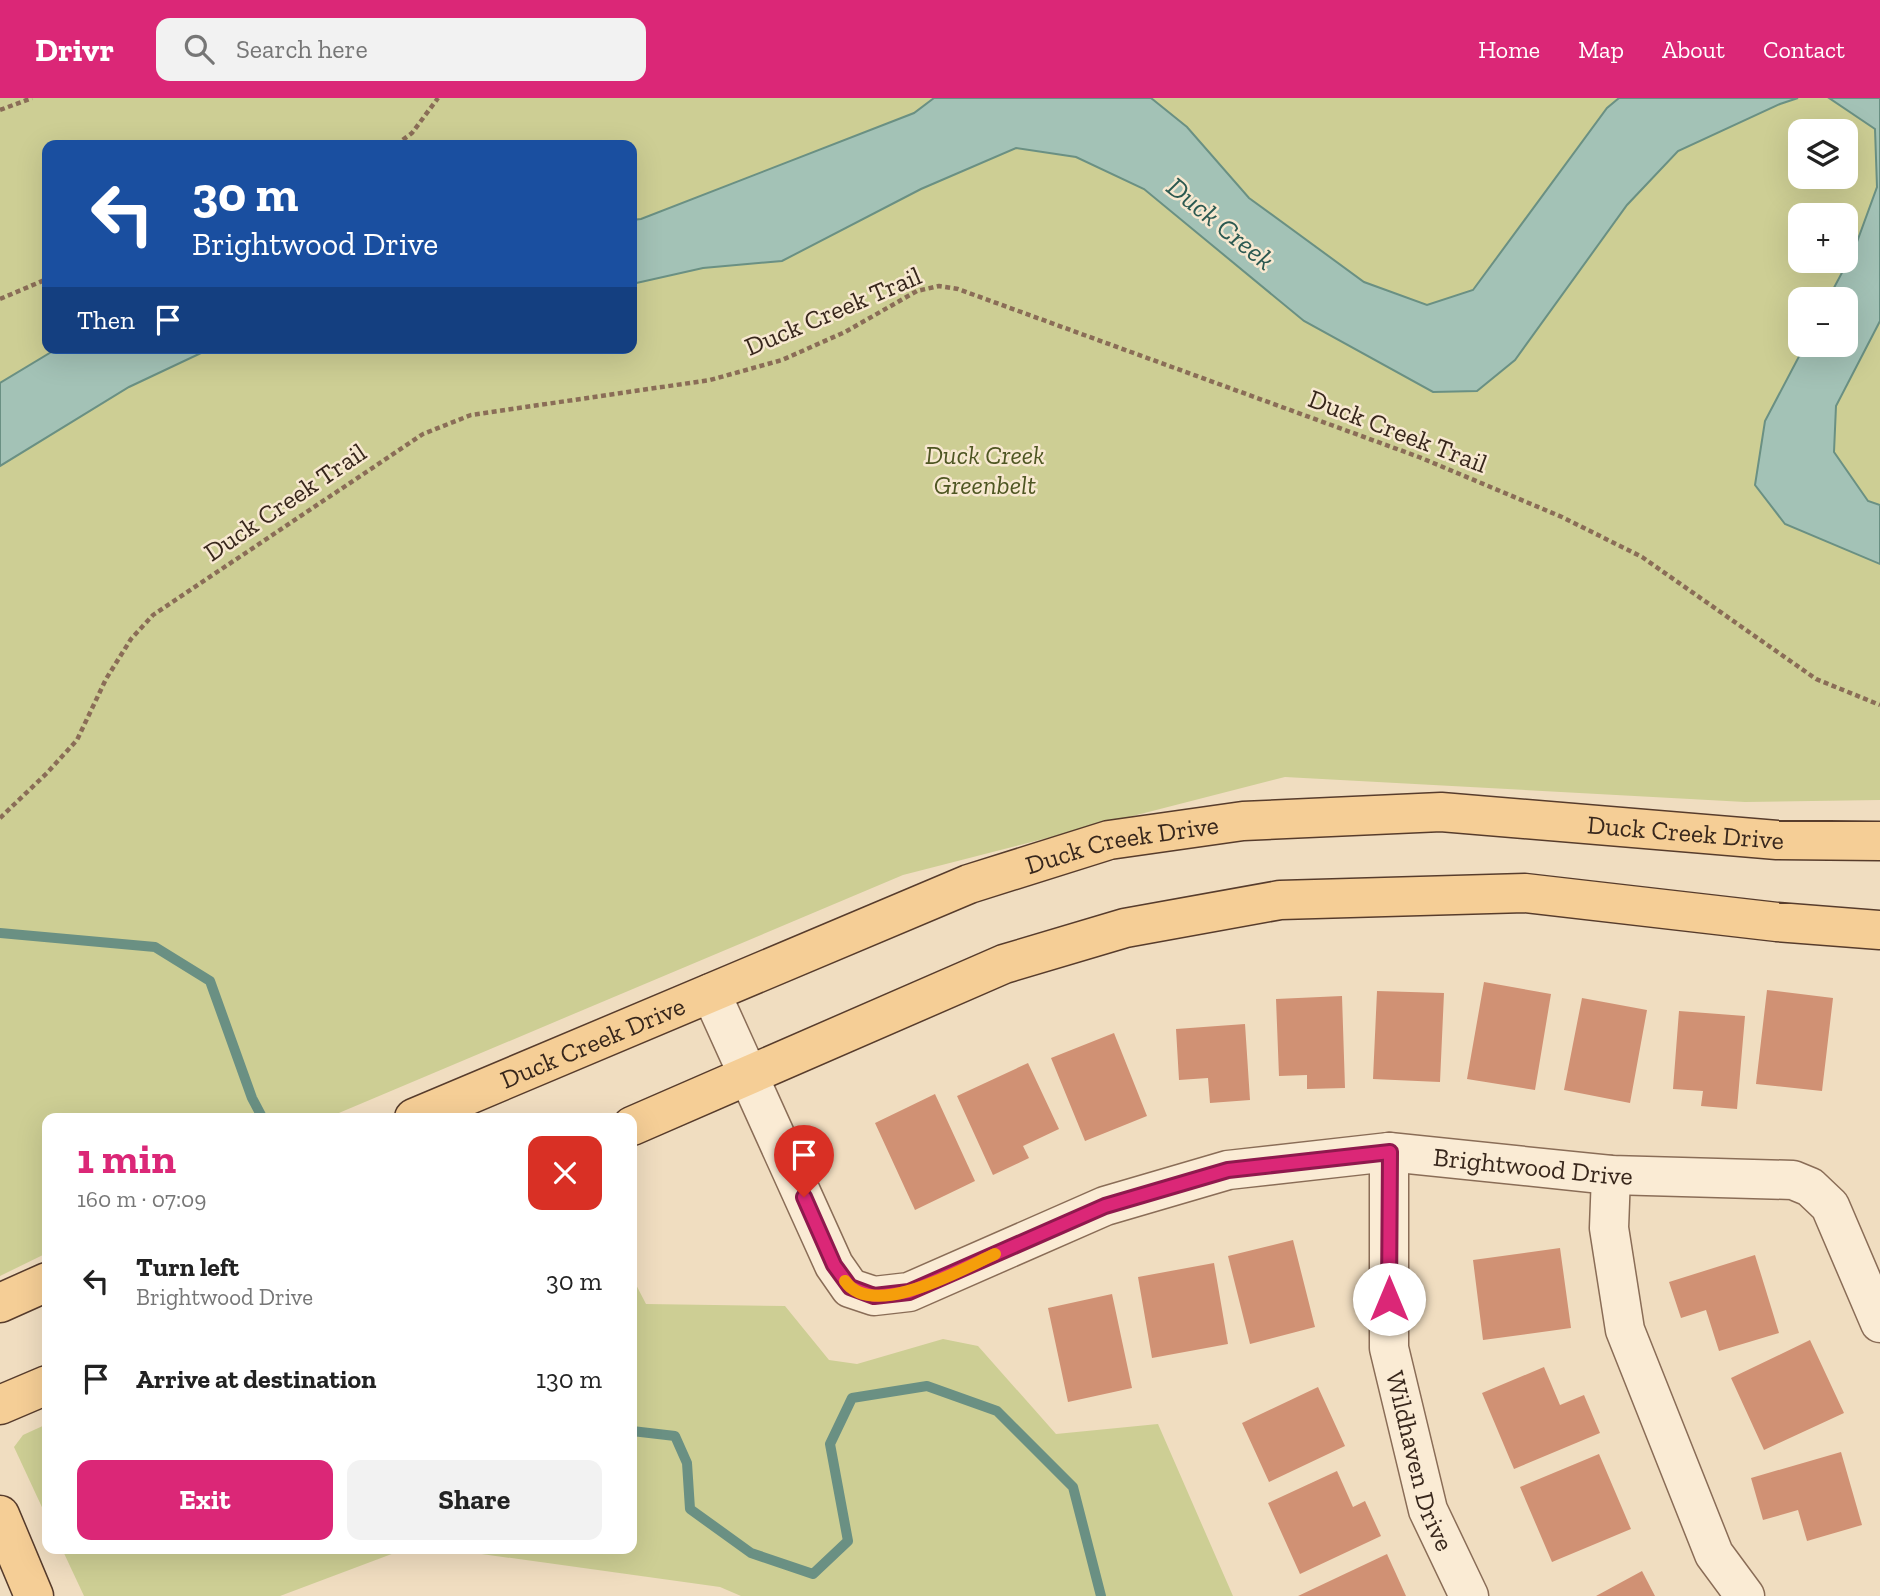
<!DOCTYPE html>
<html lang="en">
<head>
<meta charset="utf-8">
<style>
	:root { --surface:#fff; --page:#f2f2f2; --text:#222; --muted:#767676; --accent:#db2777 }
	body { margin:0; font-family:"Zilla Slab",serif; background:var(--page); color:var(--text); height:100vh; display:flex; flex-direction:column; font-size:26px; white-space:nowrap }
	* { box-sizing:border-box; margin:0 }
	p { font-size:23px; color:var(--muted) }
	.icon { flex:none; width:38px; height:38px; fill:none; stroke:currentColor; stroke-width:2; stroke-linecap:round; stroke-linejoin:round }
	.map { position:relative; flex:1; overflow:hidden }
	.drawer { position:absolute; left:42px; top:1015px; width:595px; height:441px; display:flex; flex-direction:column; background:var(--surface); border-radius:14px; box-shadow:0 7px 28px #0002 }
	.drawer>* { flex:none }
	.top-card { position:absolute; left:42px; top:42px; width:595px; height:214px; border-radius:14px; box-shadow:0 7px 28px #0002; background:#1a4fa0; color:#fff; overflow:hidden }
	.fabs { position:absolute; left:1788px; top:21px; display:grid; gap:14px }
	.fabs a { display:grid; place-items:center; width:70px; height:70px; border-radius:14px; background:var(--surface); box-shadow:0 7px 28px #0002; font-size:35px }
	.pin { position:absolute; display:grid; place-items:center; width:60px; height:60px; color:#fff; margin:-72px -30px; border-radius:50% 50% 50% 0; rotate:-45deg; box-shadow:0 0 7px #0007 }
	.pin .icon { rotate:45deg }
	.me { position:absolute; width:77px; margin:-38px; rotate:0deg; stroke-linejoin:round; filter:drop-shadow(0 0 5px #0008) }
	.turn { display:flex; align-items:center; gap:24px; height:147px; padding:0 35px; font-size:32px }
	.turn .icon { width:91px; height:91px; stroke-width:2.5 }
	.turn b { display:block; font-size:49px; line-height:60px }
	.then { display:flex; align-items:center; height:66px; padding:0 35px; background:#0003; gap:14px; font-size:26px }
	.round { display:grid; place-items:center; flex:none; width:74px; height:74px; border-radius:14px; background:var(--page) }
	.head { display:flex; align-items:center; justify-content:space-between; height:119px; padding:0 35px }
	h1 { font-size:42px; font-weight:700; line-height:52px; color:var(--accent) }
	.primary-button { display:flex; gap:14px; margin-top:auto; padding:14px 35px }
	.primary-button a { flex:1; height:80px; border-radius:14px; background:var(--accent); color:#fff; font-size:28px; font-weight:700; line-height:80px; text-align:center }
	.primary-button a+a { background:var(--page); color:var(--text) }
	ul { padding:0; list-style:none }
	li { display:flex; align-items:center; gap:21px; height:98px; padding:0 35px }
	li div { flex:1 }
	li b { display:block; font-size:26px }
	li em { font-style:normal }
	header { display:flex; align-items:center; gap:42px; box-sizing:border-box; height:98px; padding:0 35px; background:var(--accent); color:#fff }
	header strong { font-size:33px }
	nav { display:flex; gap:38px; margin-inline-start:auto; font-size:24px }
	.search { width:490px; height:63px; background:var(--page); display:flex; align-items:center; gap:18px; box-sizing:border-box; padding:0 24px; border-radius:14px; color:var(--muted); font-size:26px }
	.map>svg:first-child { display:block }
	.green { fill:#cdce94; fill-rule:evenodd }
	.water { fill:#a3c2b6; stroke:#6a9083; stroke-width:2 }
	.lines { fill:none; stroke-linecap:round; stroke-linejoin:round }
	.stream { stroke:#6a9083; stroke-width:10 }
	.building { fill:#d09174 }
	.minor-casing { stroke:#8a6d57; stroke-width:41 }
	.major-casing { stroke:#573c2c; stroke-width:41 }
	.path { stroke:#8a6d57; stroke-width:4.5; stroke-dasharray:5 3.5; stroke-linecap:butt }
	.minor { stroke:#faebd4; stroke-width:38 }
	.major { stroke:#f5ce96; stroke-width:38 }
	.route-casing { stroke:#8e194d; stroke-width:18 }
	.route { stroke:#db2777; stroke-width:12 }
	.slow { stroke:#f59e0b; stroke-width:12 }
	.labels { text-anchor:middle; stroke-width:5; stroke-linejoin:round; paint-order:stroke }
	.street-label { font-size:26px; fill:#38271c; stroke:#f7e8d0 }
	.park-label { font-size:26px; font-style:italic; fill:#4e5622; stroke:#f7e8d0 }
	.water-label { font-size:28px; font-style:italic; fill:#2b5951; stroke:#f7e8d0 }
</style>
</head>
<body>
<header>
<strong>Drivr</strong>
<div class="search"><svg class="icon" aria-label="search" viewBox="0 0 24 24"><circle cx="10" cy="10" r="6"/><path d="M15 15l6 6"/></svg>Search here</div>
<nav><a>Home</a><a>Map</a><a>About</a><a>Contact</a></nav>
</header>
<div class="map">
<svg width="1880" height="1498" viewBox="0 0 1880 1498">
	<rect width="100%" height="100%" fill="#f0ddc0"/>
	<!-- green -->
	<path class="green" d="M0 0H1880V702L1745 704 1285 679 903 777 327 1020H47V1155L0 1178ZM1801 33H1846V79H1801ZM47 47H632V250H47ZM1801 117H1846V163H1801ZM1801 201H1846V247H1801Z
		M632 1179 646 1206 785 1208 829 1262 857 1266 943 1241 978 1248 1056 1336 1158 1326 1233 1498H741L720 1489 446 1451H632Z
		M47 1326V1420L14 1349 23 1337Z
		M62 1451H405L280 1498H84Z"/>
	<!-- water -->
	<path class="water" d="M934 0H1151L1187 29 1249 100 1364 184 1427 207 1473 192 1607 10 1619 0H1798L1780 6 1678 53 1627 107 1515 262 1477 293 1433 294 1304 223 1144 91 1076 59 1016 50 921 91 782 163 703 170 632 186V122L641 121 914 15Z
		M1829 0H1880V223L1836 308 1834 354 1868 403 1880 407V466L1785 426 1755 387 1765 323 1805 247H1846V201H1828L1854 152 1877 89 1875 31Z
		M58 250H250L201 255 129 289 0 368V285Z"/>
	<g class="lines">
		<!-- stream -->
		<path class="stream" d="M0 835 155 849 210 883 252 1000 261 1017
			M632 1333 675 1338 687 1365 690 1411 751 1455 813 1476 848 1443 830 1346 852 1300 927 1288 997 1313 1073 1389 1101 1498"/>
	</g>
	<!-- building -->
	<path class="building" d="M1484 884 1551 896 1535 992 1467 981Z
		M1767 892 1833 900 1822 993 1756 986Z
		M1377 893 1444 895 1440 984 1373 981Z
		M1342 898 1345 990 1307 991V977L1279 978 1276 901Z
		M1582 900 1647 912 1630 1005 1564 992Z
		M1679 913 1745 918 1737 1011 1701 1008 1703 993 1673 991Z
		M1245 926 1250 1002 1210 1005 1208 980 1179 982 1176 931Z
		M1114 935 1147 1018 1085 1043 1051 960Z
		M1028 965 1059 1031 1023 1048 1029 1060 993 1077 957 998Z
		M935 996 975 1083 915 1112 875 1025Z
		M1293 1142 1315 1229 1250 1246 1228 1158Z
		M1560 1150 1571 1230 1483 1242 1473 1162Z
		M1755 1157 1779 1235 1719 1253 1706 1212 1681 1220 1669 1184Z
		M1214 1165 1228 1246 1152 1260 1138 1179Z
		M1112 1196 1132 1290 1068 1304 1048 1210Z
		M1810 1242 1844 1315 1764 1352 1731 1280Z
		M1544 1269 1560 1307 1584 1297 1600 1335 1514 1371 1482 1295Z
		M1318 1289 1345 1348 1269 1384 1242 1325Z
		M1841 1354 1862 1427 1807 1443 1798 1412 1763 1422 1751 1380Z
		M1599 1356 1631 1431 1552 1464 1520 1389Z
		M1337 1373 1353 1409 1365 1403 1381 1438 1300 1476 1268 1405Z
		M1387 1456 1406 1498H1298Z
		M1642 1473 1655 1498H1596Z"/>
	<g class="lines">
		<!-- minor casing -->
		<g class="minor-casing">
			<g id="minor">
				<path id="s1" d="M711 895 834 1167 850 1190 874 1198 909 1194 1105 1108 1228 1072 1389 1054 1611 1077 1793 1082 1810 1089 1830 1108 1880 1225"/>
				<path id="s2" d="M1389 1054V1250L1428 1412 1469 1498"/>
				<path d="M1611 1077 1609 1130 1625 1232 1714 1456 1745 1498"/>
			</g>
		</g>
		<!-- major casing -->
		<g class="major-casing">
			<g id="major">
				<path id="s3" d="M414 1020 969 786 1109 742 1243 723 1441 714 1777 742 1880 743"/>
				<path d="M632 1028 1004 866 1125 830 1280 802 1525 795 1777 824 1880 832"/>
				<path d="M0 1205 47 1184"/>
				<path d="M0 1307 47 1287"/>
				<path d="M0 1417 34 1498"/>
			</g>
		</g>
		<!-- path -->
		<path class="path" d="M0 12 32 0
			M396 47 412 35 438 0
			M0 201 47 181
			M0 720 47 675 77 642 106 581 131 541 153 517 423 336 471 317 710 282 782 262 845 234 917 193 939 188 958 191 1419 359 1562 419 1642 459 1816 581 1880 607"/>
		<!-- minor -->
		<use href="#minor" class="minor"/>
		<!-- major -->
		<use href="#major" class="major"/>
	</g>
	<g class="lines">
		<!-- route casing -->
		<g class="route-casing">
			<path id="route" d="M804 1099 834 1167 850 1189 874 1198 909 1194 1105 1108 1228 1072 1390 1054 1389 1201"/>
		</g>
		<!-- route -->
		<use href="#route" class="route"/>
		<!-- slow -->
		<path class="slow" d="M845 1183C873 1223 962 1171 995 1156"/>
	</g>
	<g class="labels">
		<!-- street labels -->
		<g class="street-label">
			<text transform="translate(833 213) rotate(-23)" y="9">Duck Creek Trail</text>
			<text transform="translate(1398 333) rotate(21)" y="9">Duck Creek Trail</text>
			<text transform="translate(285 404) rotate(-34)" y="9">Duck Creek Trail</text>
			<text dy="9" stroke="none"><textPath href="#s3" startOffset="1328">Duck Creek Drive</textPath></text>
			<text dy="9" stroke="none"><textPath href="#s3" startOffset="761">Duck Creek Drive</textPath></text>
			<text dy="9" stroke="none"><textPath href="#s3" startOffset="194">Duck Creek Drive</textPath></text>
			<text dy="9" stroke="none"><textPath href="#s1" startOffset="1036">Brightwood Drive</textPath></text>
			<text dy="9" stroke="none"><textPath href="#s2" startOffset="313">Wildhaven Drive</textPath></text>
		</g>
		<!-- park labels -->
		<g class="park-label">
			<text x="985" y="366">Duck Creek<tspan x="985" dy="30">Greenbelt</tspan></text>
		</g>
		<!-- water labels -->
		<g class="water-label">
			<text transform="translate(1221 125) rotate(39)" y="10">Duck Creek</text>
		</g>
	</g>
</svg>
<div class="fabs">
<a><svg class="icon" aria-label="layers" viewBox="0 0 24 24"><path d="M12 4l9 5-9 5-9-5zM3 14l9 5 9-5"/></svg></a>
<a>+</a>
<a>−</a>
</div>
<div class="pin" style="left:804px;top:1099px;background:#d93025"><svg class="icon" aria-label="arrive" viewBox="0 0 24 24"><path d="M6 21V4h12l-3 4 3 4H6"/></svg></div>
<svg class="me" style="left:1389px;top:1201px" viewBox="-20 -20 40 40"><circle r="19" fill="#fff"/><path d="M0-13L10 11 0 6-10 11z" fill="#db2777"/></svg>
<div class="top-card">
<div class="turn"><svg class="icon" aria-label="left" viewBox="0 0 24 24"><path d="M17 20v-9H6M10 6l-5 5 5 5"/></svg><div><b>30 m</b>Brightwood Drive</div></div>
<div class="then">Then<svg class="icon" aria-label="arrive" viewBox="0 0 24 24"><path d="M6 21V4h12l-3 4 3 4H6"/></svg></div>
</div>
<section class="drawer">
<div class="head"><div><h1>1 min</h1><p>160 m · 07:09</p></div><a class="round" style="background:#d93025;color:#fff"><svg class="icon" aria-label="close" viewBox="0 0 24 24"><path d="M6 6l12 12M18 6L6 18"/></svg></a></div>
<ul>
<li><svg class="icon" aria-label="left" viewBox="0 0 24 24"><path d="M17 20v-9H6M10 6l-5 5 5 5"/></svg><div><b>Turn left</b><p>Brightwood Drive</p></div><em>30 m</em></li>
<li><svg class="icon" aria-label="arrive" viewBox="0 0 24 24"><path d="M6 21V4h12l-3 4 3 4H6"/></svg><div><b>Arrive at destination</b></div><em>130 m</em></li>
</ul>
<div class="primary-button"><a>Exit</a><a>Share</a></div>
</section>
</div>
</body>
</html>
